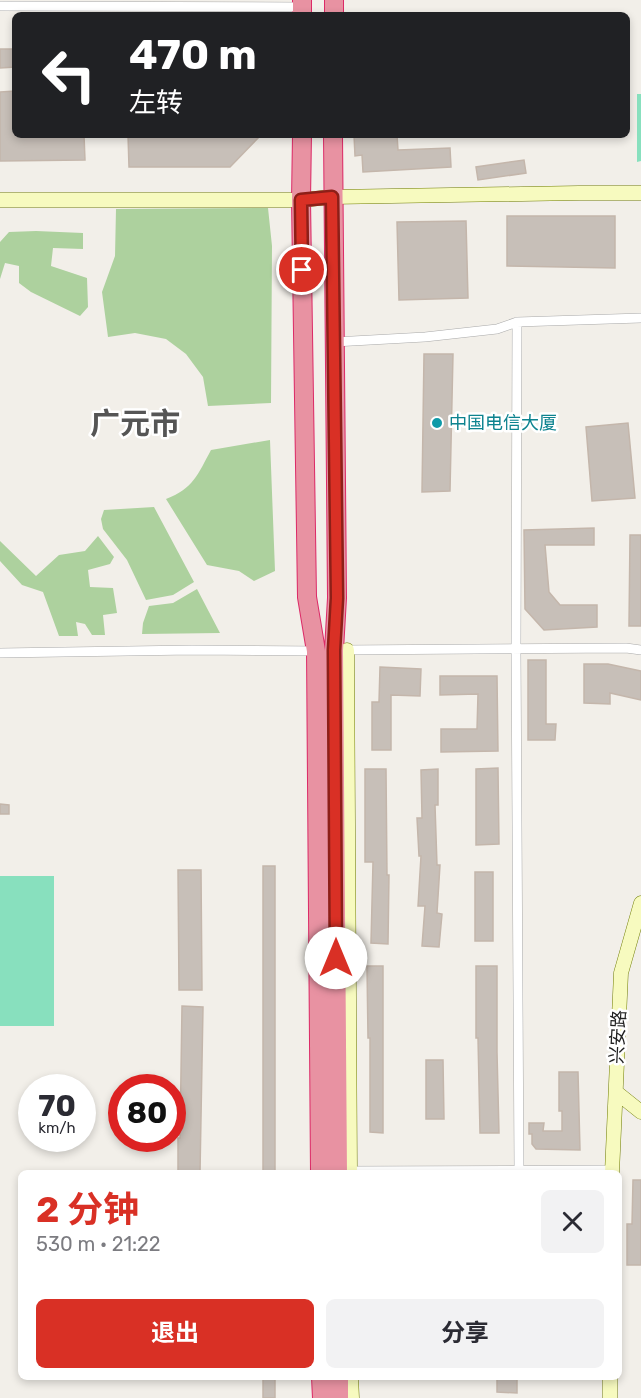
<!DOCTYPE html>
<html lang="zh">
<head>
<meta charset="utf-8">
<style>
	:root { --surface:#fff; --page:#f2f2f3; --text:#2b2b33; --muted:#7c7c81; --accent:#d93025 }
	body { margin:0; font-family:Rubik,"Noto Sans SC",sans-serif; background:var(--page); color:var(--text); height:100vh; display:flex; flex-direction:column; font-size:22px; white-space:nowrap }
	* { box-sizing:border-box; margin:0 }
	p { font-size:20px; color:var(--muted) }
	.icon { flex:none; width:33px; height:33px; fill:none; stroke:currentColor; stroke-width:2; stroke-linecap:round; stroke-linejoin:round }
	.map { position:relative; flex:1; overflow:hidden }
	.details { position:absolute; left:18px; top:1170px; width:604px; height:210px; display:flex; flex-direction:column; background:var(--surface); border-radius:9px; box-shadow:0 3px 9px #0003 }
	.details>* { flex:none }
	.guide { position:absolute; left:12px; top:12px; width:618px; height:126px; border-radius:9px; box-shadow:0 3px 9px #0003; background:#202124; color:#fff; overflow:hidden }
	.speed { position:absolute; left:18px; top:1074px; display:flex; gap:12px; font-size:30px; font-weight:700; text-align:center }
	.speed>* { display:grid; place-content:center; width:78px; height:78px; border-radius:50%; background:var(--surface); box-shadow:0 3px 9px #0003; line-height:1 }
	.speed small { font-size:15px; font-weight:400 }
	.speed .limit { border:9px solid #d22; background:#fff; color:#111 }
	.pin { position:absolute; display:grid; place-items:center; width:51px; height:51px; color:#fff; margin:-26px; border:3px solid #fff; border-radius:50%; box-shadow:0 2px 6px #0007 }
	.me { position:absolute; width:66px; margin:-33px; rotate:0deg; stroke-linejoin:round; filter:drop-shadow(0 0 4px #0008) }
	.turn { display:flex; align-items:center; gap:21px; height:126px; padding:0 18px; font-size:27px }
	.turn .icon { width:78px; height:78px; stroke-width:2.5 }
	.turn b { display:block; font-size:42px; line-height:51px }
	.round { display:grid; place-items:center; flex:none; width:63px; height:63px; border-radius:9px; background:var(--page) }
	.headline { display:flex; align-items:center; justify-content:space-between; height:102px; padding:0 18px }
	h1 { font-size:36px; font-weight:700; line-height:45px; color:var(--accent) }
	.cta { display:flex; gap:12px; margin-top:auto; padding:12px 18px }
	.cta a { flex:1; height:69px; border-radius:9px; background:var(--accent); color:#fff; font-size:24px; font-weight:700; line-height:69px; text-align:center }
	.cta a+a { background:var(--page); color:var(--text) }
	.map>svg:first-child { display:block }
	.forest { fill:#add19e }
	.pitch { fill:#88e0be }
	.building { fill:#c7bfb8; stroke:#c4b6ab; stroke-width:1.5 }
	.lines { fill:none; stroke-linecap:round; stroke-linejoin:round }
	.street-casing { stroke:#a9a9a9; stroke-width:10 }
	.secondary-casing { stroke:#707d05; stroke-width:15 }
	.highway-casing { stroke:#dc2a67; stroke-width:20 }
	.street { stroke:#fff; stroke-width:9 }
	.secondary { stroke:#f7fabf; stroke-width:14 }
	.highway { stroke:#e892a2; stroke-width:18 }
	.route-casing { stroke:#8d1f18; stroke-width:15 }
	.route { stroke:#d93025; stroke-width:10 }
	.culture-dot { fill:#0f9aa8; stroke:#fff; stroke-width:2 }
	.labels { text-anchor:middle; stroke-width:5; stroke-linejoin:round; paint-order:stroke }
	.culture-label { font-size:18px; fill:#0d838f; stroke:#fff; text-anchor:start }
	.street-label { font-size:18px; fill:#222; stroke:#fff }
	.town-label { font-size:30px; font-weight:bold; fill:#555; stroke:#fff }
</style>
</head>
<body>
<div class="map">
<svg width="641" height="1398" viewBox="0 0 641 1398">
	<rect width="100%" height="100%" fill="#f2efe9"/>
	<!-- forest -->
	<path class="forest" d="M268 208 272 246 271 403 208 406 203 377 186 354 166 339 135 333 108 337 102 292 115 256 116 209Z
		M36 231 83 233V249L53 248 51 266 87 278 88 307 80 316 31 292 19 283V266L5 263 0 279V242L9 232Z
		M270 440 275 571 254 581 239 571 207 565 166 499C193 489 198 474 211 450Z
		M154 507 194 582 173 595 146 600 127 560 103 529 101 519 104 510Z
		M98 536 114 557 110 564 88 570 90 587 113 588 117 613 103 615 105 635H92L85 624 76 622 78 636H59L43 592 22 585 0 561V541L36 576 59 555 85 551Z
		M197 589 220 633 142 634 143 623 149 606 173 603Z"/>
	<!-- pitch -->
	<path class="pitch" d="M637 94H641V161L637 162Z
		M0 876H54V1026H0Z"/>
	<!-- building -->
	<path class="building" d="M0 49H15V67L0 68Z
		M15 91V135H84L85 160 0 161V92Z
		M128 135H261L230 167H129Z
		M354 135H397L398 150 450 148 451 167 363 172 362 155 355 156Z
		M524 160 526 173 478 180 476 167Z
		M507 216H615V268L507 266Z
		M466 221 468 298 399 300 397 222Z
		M424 354H453L450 491 422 492Z
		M628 423 635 498 592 501 586 427Z
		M594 528V545H545L549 592 560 605H597V627L544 630 525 609 524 530Z
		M630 535H641V626H629Z
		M528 660H546V724H556L555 740H528Z
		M584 664H608L641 671V700L610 693V704L584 703Z
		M380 667 421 669 420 696 391 695V750H372V702H379Z
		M440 676H497L498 751 441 752V729H477L478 694 440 695Z
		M498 768 499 844 476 845V769Z
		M365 769H386L387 875H389L388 944 371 943 373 862H365Z
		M438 769V805H435L437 865H440L437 913 442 914 439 947 422 946 425 906H418L421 856H419L417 818H422L421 770Z
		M0 804 9 805V814H0Z
		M263 866H275V1173H263Z
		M178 870H201L202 990H179Z
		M475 872H493V941H475Z
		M367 966H383V1133L370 1132V1038H368Z
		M476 966H497V1052L499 1133H480L478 1038H476Z
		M182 1006 203 1007 200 1173H178V1138H180Z
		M426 1060H443L444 1119H426Z
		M559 1072H578L580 1150 536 1149 532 1144V1134H529V1123H544L543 1131H562V1111H559Z
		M633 1180H641V1265H627V1224H632Z
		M263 1377H275V1398H263Z
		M497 1377H517V1393L497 1392Z"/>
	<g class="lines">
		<!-- street casing -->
		<g class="street-casing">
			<path id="street" d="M0 6 302 7
				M334 342 425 337 497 329 517 322
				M344 650 626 648 641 650
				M0 653 192 650 318 651
				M519 1170 516 650 517 322 641 318
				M346 1171 612 1170"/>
		</g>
		<!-- secondary casing -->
		<g class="secondary-casing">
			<path id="secondary" d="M0 200H301L332 197 579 193H641
				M347 650 350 1173
				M616 1092 641 1112
				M612 1173 621 973 641 903
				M351 1377 352 1398
				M610 1398V1377"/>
		</g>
		<!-- highway casing -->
		<g class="highway-casing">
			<path id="highway" d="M302 15V0
				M334 15V0
				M302 135 301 200 307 597 316 651 320 1173
				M333 135 337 598 334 650 338 1173
				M321 1377 322 1398
				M339 1377V1398"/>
		</g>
		<!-- street -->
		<use href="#street" class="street"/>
		<!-- secondary -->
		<use href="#secondary" class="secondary"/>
		<!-- highway -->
		<use href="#highway" class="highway"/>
	</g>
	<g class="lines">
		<!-- route casing -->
		<g class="route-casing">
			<path id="route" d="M302 270 301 200 332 197 337 598 334 650 336 958"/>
		</g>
		<!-- route -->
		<use href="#route" class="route"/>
	</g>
	<!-- markers -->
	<circle class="culture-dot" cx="437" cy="423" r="6"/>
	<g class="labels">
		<!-- culture labels -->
		<g class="culture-label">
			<text x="449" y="429">中国电信大厦</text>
		</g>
		<!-- street labels -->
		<g class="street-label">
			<text transform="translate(618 1037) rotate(-87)" y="6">兴安路</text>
		</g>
		<!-- town labels -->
		<g class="town-label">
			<text x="135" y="434">广元市</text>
		</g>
	</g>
</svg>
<div class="speed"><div>70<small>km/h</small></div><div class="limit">80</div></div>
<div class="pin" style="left:302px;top:270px;background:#d93025"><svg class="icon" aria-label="arrive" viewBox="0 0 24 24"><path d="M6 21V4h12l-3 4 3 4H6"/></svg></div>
<svg class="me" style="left:336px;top:958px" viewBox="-20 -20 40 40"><circle r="19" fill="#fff"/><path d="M0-13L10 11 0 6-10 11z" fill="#d93025"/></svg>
<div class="guide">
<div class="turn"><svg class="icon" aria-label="left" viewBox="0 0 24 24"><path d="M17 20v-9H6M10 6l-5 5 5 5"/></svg><div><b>470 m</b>左转</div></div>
</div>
<section class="details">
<div class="headline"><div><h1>2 分钟</h1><p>530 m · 21:22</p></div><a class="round"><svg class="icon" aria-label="close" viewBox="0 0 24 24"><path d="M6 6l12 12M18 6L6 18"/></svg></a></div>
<div class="cta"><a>退出</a><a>分享</a></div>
</section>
</div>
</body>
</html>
